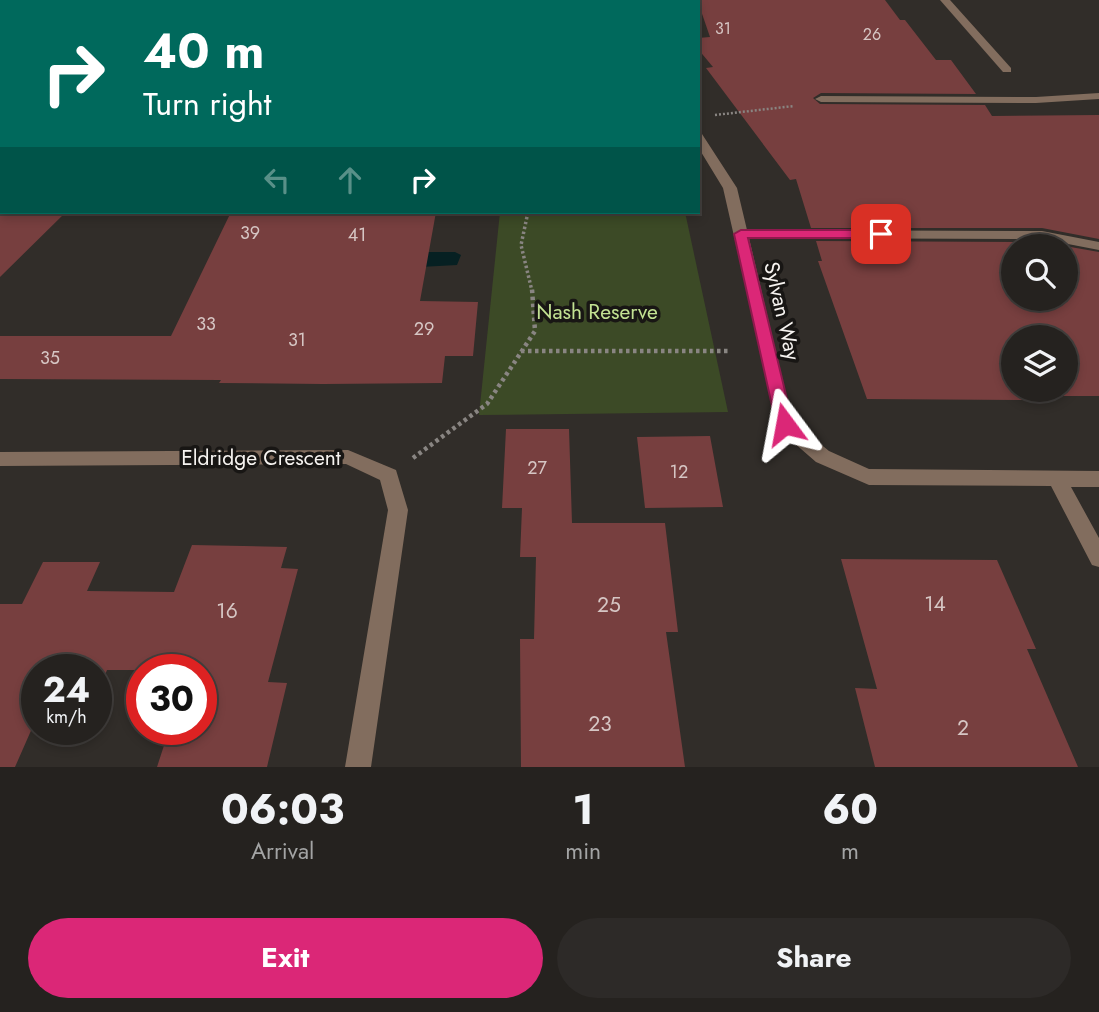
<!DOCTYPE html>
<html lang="en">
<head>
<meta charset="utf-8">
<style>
	:root { --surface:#25221f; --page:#2d2a28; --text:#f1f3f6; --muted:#a3a4a4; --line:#423f3d; --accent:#db2777 }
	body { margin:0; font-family:Jost,sans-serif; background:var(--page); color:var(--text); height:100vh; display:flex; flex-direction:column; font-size:26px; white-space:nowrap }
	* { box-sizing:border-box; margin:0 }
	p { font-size:23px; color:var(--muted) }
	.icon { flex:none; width:38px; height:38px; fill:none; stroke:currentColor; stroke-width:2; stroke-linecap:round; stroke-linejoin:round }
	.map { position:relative; height:767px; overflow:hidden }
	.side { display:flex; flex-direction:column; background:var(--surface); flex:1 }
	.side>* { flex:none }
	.banner { position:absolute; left:0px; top:0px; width:700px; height:214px; box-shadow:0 4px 10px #0003,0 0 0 2px var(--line); background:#00695c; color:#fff; overflow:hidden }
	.tools { position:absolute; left:1001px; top:234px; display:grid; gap:14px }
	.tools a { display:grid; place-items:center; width:77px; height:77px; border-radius:50%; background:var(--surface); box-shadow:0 4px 10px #0003,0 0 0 2px var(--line); font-size:35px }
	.speed { position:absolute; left:21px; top:654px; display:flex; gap:14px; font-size:35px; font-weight:700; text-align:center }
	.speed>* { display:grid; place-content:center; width:91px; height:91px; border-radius:50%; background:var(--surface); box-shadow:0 4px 10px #0003,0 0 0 2px var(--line); line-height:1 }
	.speed small { font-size:18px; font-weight:400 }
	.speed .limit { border:10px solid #d22; background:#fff; color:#111 }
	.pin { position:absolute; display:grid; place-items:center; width:60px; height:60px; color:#fff; margin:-30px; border-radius:14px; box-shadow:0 4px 10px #0006 }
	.me { position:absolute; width:77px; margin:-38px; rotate:347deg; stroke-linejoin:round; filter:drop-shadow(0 0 5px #0008) }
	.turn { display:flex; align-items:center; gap:24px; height:147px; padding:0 28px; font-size:32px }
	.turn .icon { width:91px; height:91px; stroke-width:2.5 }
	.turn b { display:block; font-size:49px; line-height:60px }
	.lanes { display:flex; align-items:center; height:66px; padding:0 28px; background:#0003; justify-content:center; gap:35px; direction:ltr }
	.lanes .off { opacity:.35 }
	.eta { display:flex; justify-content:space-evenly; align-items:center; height:119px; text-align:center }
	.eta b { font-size:42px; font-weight:700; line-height:49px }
	.button { display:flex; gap:14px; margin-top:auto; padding:14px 28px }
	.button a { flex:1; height:80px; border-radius:42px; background:var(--accent); color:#fff; font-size:28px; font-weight:700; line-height:80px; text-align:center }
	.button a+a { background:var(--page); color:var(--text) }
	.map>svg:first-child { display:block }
	.green { fill:#3c4a26 }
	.water { fill:#062022 }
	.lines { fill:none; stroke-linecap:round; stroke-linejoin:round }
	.river { fill:#062022; fill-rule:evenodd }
	.building { fill:#773f3f; fill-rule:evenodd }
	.path-far2 { stroke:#898582; stroke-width:2.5; stroke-dasharray:2 2; stroke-linecap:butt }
	.path-far1 { stroke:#898582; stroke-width:3.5; stroke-dasharray:2.5 2.5; stroke-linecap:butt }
	.path { stroke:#898582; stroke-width:4.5; stroke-dasharray:3.5 3.5; stroke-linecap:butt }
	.minor { fill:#826d5e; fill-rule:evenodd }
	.route { fill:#db2777; stroke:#8e194d; stroke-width:2 }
	.labels { text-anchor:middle; stroke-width:7; stroke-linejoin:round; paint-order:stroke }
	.far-number-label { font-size:16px; fill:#d6c6c4 }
	.number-label { font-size:18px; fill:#d6c6c4 }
	.street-label { font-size:21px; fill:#f6f3f0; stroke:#181614 }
	.park-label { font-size:21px; fill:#c2e192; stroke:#181614 }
	.near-number-label { font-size:21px; fill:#d6c6c4 }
</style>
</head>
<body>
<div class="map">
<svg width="1099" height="767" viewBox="0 0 1099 767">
	<rect width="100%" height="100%" fill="#312d29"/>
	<!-- green -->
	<path class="green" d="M500 212H685L728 412 479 415Z"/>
	<!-- water -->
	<path class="water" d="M411 252H455L461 255 457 265 402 268Z"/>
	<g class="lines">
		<!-- river -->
		<path class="river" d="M50 0H103L48 2Z
			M0 1 5 2H2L0 30Z"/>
	</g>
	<!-- building -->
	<path class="building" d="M695 0H885L900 20H905L936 60H951L976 94 821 93 813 98 820 104 985 105 992 116 1099 115V239L1042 228H811L796 179 790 180 706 68 713 67 698 49V38L710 37 698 2Z
		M0 212H66L0 277Z
		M231 212H436L420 301 478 302 473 356H445L442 383 323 384 219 383 221 380 0 379V336H171Z
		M816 241 1042 242 1099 252V396H1031L1033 400 867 399 818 261H822ZM1013 247H1066V299H1013ZM1013 338H1066V390H1013Z
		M506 429H569L572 523H665L678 632H666L685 767H521L520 639H534L536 557H520L522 508H502Z
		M710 436 723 507 645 508 637 437Z
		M192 545 287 547 281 568 298 569 268 682 287 683 267 767H157L169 730H201V670H107L101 685H96V670H37V717L15 767H0V604H22L43 562H100L87 591 174 592Z
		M841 559 997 560 1036 649H1027L1078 767H875L855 688 877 689Z"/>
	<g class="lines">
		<!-- path-far2 -->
		<path class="path-far2" d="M70 0 72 2
			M0 1 9 0
			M159 2 168 0
			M715 115 794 106"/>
		<!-- path-far1 -->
		<path class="path-far1" d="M528 212 521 245 532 291"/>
		<!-- path -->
		<path class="path" d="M521 351H728
			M413 458 487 404 535 331 532 289"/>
		<!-- minor -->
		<path class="minor" d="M634 0H644L645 2H635Z
			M940 0H950L1011 68V72H1003Z
			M1099 93V99L1036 103 821 102 815 99 821 96 1036 97Z
			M698 133 702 134 737 188 747 230 1042 231 1099 242V250L1042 239 749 238 792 421 829 451 869 469 1099 471V487H1071L1099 538V567L1092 565 1051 486 869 485 816 462 778 429 723 188 698 147Z
			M0 144H2V152H0Z
			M348 450 396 470 408 510 371 767H345L388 510 380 480 346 464 0 466V452Z"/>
	</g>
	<!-- route -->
	<path class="route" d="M741 230H881L887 234 881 238H748L793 424 785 430 776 424 734 234Z"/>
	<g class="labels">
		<!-- far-number labels -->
		<g class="far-number-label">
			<text x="723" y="34">31</text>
			<text x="872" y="40">26</text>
		</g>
		<!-- number labels -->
		<g class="number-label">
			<text x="250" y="239">39</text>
			<text x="357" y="241">41</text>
			<text x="206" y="330">33</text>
			<text x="424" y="335">29</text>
			<text x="297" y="346">31</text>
			<text x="50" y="364">35</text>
			<text x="537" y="474">27</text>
			<text x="679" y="478">12</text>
		</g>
		<!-- street labels -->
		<g class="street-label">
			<text transform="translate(782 311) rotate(77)" y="7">Sylvan Way</text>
			<text x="261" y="465">Eldridge Crescent</text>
		</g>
		<!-- park labels -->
		<g class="park-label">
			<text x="597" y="319">Nash Reserve</text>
		</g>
		<!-- near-number labels -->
		<g class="near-number-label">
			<text x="935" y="611">14</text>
			<text x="609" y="612">25</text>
			<text x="227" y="618">16</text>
			<text x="600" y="731">23</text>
			<text x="963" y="735">2</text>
		</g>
	</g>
</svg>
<div class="tools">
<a><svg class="icon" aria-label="search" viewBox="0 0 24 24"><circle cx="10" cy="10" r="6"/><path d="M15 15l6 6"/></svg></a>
<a><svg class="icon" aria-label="layers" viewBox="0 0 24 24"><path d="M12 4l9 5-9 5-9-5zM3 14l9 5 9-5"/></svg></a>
</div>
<div class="speed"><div>24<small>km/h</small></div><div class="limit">30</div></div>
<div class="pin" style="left:881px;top:234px;background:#d93025"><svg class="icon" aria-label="arrive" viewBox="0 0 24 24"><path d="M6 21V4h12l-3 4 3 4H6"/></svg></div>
<svg class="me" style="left:785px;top:424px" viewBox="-20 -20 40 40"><path d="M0-17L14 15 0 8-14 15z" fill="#db2777" stroke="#fff" stroke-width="4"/></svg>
<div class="banner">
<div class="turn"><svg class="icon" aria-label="right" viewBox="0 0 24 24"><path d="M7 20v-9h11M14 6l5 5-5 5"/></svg><div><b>40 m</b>Turn right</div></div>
<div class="lanes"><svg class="icon off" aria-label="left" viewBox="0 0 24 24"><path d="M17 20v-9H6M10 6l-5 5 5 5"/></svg><svg class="icon off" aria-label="ahead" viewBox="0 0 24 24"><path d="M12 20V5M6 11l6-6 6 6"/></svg><svg class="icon" aria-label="right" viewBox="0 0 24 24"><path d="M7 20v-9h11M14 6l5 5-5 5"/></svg></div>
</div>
</div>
<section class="side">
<div class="eta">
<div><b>06:03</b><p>Arrival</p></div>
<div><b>1</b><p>min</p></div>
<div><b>60</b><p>m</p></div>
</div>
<div class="button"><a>Exit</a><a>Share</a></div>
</section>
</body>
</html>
